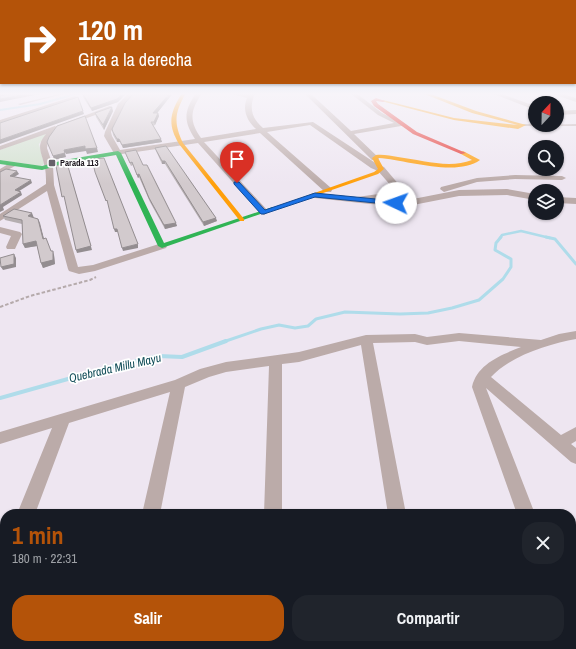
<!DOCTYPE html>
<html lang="es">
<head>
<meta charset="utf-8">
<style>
	:root { --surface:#171b24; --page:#20242c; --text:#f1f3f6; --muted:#9ea1a6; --accent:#b45309 }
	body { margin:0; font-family:"Archivo Narrow",sans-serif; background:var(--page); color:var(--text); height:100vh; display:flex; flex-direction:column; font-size:15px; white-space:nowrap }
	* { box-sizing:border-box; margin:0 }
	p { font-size:13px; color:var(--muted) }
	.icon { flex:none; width:22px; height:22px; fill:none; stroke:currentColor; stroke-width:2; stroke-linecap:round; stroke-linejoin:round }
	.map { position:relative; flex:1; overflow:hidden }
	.details { position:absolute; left:0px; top:509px; width:576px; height:140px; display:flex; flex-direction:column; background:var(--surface); border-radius:16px 16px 0 0; box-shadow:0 1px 3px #0004 }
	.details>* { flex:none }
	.top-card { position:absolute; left:0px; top:0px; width:576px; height:84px; box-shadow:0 1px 3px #0004; background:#b45309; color:#fff; overflow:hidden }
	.needle { width:26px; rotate:22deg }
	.fabs { position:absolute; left:528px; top:96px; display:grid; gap:8px }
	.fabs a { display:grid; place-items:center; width:36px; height:36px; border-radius:50%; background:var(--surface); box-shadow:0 1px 3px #0004; font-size:20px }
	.pin { position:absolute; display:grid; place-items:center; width:34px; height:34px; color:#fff; margin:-41px -17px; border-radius:50% 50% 50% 0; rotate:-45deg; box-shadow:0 0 4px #0007 }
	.pin .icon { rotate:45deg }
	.me { position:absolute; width:44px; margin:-22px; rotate:273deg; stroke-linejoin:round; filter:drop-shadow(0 0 3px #0008) }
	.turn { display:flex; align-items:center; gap:14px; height:84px; padding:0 12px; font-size:18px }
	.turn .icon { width:52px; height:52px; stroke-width:2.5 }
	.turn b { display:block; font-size:28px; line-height:34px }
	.round { display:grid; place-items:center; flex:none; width:42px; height:42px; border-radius:16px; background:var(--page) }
	.summary { display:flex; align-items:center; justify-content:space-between; height:68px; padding:0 12px }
	h1 { font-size:24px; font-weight:700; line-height:30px; color:var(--accent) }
	.action { display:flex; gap:8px; margin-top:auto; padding:8px 12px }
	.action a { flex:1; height:46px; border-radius:16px; background:var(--accent); color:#fff; font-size:16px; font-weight:700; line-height:46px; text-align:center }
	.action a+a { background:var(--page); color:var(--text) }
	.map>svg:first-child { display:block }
	.green { fill:#d3e2d0 }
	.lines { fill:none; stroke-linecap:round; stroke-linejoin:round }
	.stream-far3 { stroke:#afdcea; stroke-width:2 }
	.stream-far2 { stroke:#afdcea; stroke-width:2.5 }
	.stream-far1 { stroke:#afdcea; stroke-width:3 }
	.stream { stroke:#afdcea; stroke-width:4 }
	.path { stroke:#b5aaab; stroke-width:2; stroke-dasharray:3.5 2; stroke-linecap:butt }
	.lane { fill:#bbaba9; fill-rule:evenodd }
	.street { fill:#bbaba9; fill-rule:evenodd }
	.fast { fill:#30b455; fill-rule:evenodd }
	.slow { fill:#ff9f0a; fill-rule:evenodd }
	.jam { fill:#e5322d; fill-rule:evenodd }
	.wall { fill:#b5aeb0 }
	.shaded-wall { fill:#938d90 }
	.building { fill:#d2cacd; stroke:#938d90 }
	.route { fill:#1a73e8; stroke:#114b97 }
	.poi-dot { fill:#676169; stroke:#fff; stroke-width:1.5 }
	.labels { text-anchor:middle; stroke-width:3.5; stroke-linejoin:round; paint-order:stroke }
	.far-poi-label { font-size:9px; font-weight:bold; fill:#1f1920; stroke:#fff; text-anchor:start }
	.water-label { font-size:12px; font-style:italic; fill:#0f4b56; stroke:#fff }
</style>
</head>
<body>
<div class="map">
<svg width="576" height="649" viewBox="0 0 576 649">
	<rect width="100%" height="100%" fill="#eee6f1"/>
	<!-- green -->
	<path class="green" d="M50 131 39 144 44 164 41 166 0 160V150Z"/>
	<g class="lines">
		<!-- stream-far3 -->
		<path class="stream-far3" d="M0 110 40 104 79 93 91 94"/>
		<!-- stream-far2 -->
		<path class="stream-far2" d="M500 238 502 235 521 231 550 238"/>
		<!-- stream-far1 -->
		<path class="stream-far1" d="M546 237 555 239 576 264
			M223 342 261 329 279 325 295 328 308 326 316 319 345 312 400 314 428 313 452 308 479 300 503 279 511 267V259L495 250 496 243 501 237"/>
		<!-- stream -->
		<path class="stream" d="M0 398 107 368 159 356 182 357 226 341"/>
		<!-- path -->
		<path class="path" d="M0 307 30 296 90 280 96 277"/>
		<!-- lane -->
		<path class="lane" d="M64 93H68L20 105 18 104Z
			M523 124H535V125L576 124V126H522V124Z"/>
		<!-- street -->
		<path class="street" d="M0 93H16L0 97Z
			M129 93H135L124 105 111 132 112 136 120 150 195 139C183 121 184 111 196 93H202C190 111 189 121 201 138L256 129C247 121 242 110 247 98L229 93 248 95 249 93H255C249 107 251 118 263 128L313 122 377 164 384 167 400 186 401 190 391 197 379 199 408 200 459 190 507 189 535 194V200L507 195 459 196 408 206 370 204 315 198 311 195 312 193 357 197 386 193 393 188 378 171 371 168 310 125 267 132 331 188 332 190 331 192H325L260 133 204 142 269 212 264 215 261 214 198 143 115 155 104 136 105 132 118 104Z
			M304 93H310L351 131 394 123 378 115 350 93H356L382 113 404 124 401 126 354 134 379 158 378 160H372Z
			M491 93H499L535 106V110Z
			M550 93H559L576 98V102Z
			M75 96 78 98 77 99 0 124V120Z
			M110 106 112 107V109L73 123 68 122Z
			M576 110V114L557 115V111Z
			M55 126 58 128 48 141 47 148 53 166 54 185 78 267 93 265 162 243 166 244 167 246 166 248 95 271 79 274 69 271 68 269 47 191 0 221V214L46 184C46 178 46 170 44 164 41 150 36 146 46 134L0 150V146Z
			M10 163H16L17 165 0 174V169Z
			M515 175 562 176 566 178 562 180 515 179 477 182 444 192 440 189 441 187 477 178Z
			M557 197 576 198V204L557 203Z
			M0 227 20 232 22 234 15 249H7L6 247 11 236 0 233Z
			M576 331V339C549 344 510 356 491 377L561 435 576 427V441L571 444 576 448V464L571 462 486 388 535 514H517L472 387C477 364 501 355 521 347L459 341 427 345 415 342 373 343 406 514H388L361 345 299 362 282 364V514H264L269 366 226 372 209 377 185 387 160 514H142L170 392 69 423 35 514H17L52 428 0 444V432L175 380 200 369 226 362 299 352 366 335 415 334 427 337 459 333 541 340 559 334Z
			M5 559V588L0 590V561Z
			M571 623 576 625V649H567L565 644H571Z
			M112 644H132L131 649H111Z
			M260 644H280V649H260Z
			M409 644H429L430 649H410Z"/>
		<!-- fast -->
		<path class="fast" d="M118 151 121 153 164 243 270 208 272 207 275 209 162 248 158 246 116 155 64 164 42 170 0 164V160L42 166 64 160Z"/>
		<!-- slow -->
		<path class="slow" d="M182 93H186C175 112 173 122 183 143L244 219V221H240L179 144C167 124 170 113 182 93Z
			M422 93H428L476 111 526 125 518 129 454 120 381 101 383 100 454 118 518 125 472 113Z
			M463 151 480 160C457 177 406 160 379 158H378L384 169 378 174 274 210 272 211 269 209 374 172 378 169 372 158 376 155C383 154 391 156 398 157 422 160 449 169 472 160L461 154 460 153Z"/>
		<!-- jam -->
		<path class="jam" d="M376 98 385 101 383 102 377 101H376L378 104 417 132 466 153 461 154 413 134 374 106 371 101Z"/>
	</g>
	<!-- wall -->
	<path class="wall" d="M134 93H178H173L157 113H158L159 116 155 125 153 126 162 142 123 148 120 142H117L113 135 112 129Z
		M83 94 118 102 92 111 83 97Z
		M113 111 104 130 96 117 95 113Z
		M155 148 217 221 204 226 165 164H162L156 151Z
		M125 152 143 165 177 226 165 229 150 202 139 177 138 178 133 165 131 166 126 155Z
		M3 216 34 218 38 219 44 239 51 251 54 255 55 264 43 268 41 263 37 246 25 248 23 244 22 224 5 220Z"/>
	<!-- shaded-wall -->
	<path class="shaded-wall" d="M33 93H52L40 94 0 102V99Z
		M123 93H127L118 102 92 111 91 108Z
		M170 93H173L154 117 153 113Z
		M112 107 113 111 104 130 103 125Z
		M83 111 84 114 0 144V140Z
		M158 113 159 116 155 125 154 122Z
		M117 139H119L120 142H117Z
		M161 139 162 142 123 148 122 145Z
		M85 146 97 148 98 152 87 154 86 151 66 154 64 150Z
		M65 153 66 157 54 160 53 156Z
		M162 161H165V164H162Z
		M67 163 92 250 77 253 76 250Z
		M17 171 19 174 11 179 10 176Z
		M139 174V177L138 178 137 175Z
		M31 180 32 183 16 193 15 190Z
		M21 192 22 195 3 207 4 210 0 212V205Z
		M32 213 34 218 28 216Z
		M216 218 217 221 204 226 203 222Z
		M38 219 40 223 45 243 43 239Z
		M176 223 177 226 165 229 164 225Z
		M114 229H117L118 232H115Z
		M36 241 37 246 25 248 23 244Z
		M138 244V248L123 251 122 248Z
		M53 251 54 255 55 264 43 268 41 263Z
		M14 254 16 258V267L3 270 1 267Z"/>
	<!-- building -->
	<path class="building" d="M12 93H33L0 99V96Z
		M87 93H123L117 99 91 108 83 94Z
		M134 93H170L153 113H158L154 122H151L161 139 122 145 119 139H117L113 132 112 129 125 103Z
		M78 97 83 111 0 140V123Z
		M112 107 103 125 95 113Z
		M85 116 97 148 85 149V146L64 150 65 153 53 156 47 142 49 137 57 126Z
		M166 146 216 218 203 222 165 161H162L155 148Z
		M136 150 143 165H147L176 223 164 225 149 198 139 174 137 175 132 162 130 163 125 152Z
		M104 158 138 244 122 248 117 229H114L107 200 106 201 95 172 92 159Z
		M67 163 91 246 76 250 64 196 62 197 56 166Z
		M6 169 17 171 10 176 31 180 15 190 21 192 0 205V172Z
		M14 209 32 213 28 216 38 219 43 239 46 238 51 251H53V260L41 263 36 241 23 244 22 220 3 216Z
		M14 254V264L1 267 0 258Z"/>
	<!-- sky -->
	<linearGradient id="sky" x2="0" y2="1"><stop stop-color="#91c4e9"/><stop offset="0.51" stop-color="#f7f4f9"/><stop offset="1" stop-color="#f7f4f9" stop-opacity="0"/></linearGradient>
	<rect width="576" height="184" fill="url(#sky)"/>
	<!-- route -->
	<path class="route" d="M234 182H239L265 210 315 193 396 201 399 203 396 205 315 197 264 214H261L234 184Z"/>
	<!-- markers -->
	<rect class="poi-dot" x="48" y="159" width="8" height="8" rx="2"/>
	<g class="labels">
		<!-- far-poi labels -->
		<g class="far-poi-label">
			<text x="60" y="166">Parada 113</text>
		</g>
		<!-- water labels -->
		<g class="water-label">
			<text transform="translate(115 368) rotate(-13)" y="4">Quebrada Millu Mayu</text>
		</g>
	</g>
</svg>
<div class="fabs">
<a><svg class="needle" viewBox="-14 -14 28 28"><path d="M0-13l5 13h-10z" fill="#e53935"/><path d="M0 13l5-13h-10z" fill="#9ea1a6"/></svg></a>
<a><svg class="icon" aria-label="search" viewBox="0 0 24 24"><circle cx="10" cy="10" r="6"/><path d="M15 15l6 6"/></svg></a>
<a><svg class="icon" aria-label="layers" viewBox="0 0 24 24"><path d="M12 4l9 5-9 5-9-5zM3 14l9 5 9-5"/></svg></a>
</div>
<div class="pin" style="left:237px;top:183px;background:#d93025"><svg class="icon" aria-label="arrive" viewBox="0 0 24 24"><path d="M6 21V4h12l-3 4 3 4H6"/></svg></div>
<svg class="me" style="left:396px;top:203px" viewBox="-20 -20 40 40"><circle r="19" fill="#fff"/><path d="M0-13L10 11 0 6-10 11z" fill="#1a73e8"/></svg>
<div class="top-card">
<div class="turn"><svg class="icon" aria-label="right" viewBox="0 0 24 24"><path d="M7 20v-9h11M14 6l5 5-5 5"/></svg><div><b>120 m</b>Gira a la derecha</div></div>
</div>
<section class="details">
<div class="summary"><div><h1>1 min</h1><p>180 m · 22:31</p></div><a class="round"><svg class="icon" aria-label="close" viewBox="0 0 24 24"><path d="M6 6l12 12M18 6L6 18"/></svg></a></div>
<div class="action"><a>Salir</a><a>Compartir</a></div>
</section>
</div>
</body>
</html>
